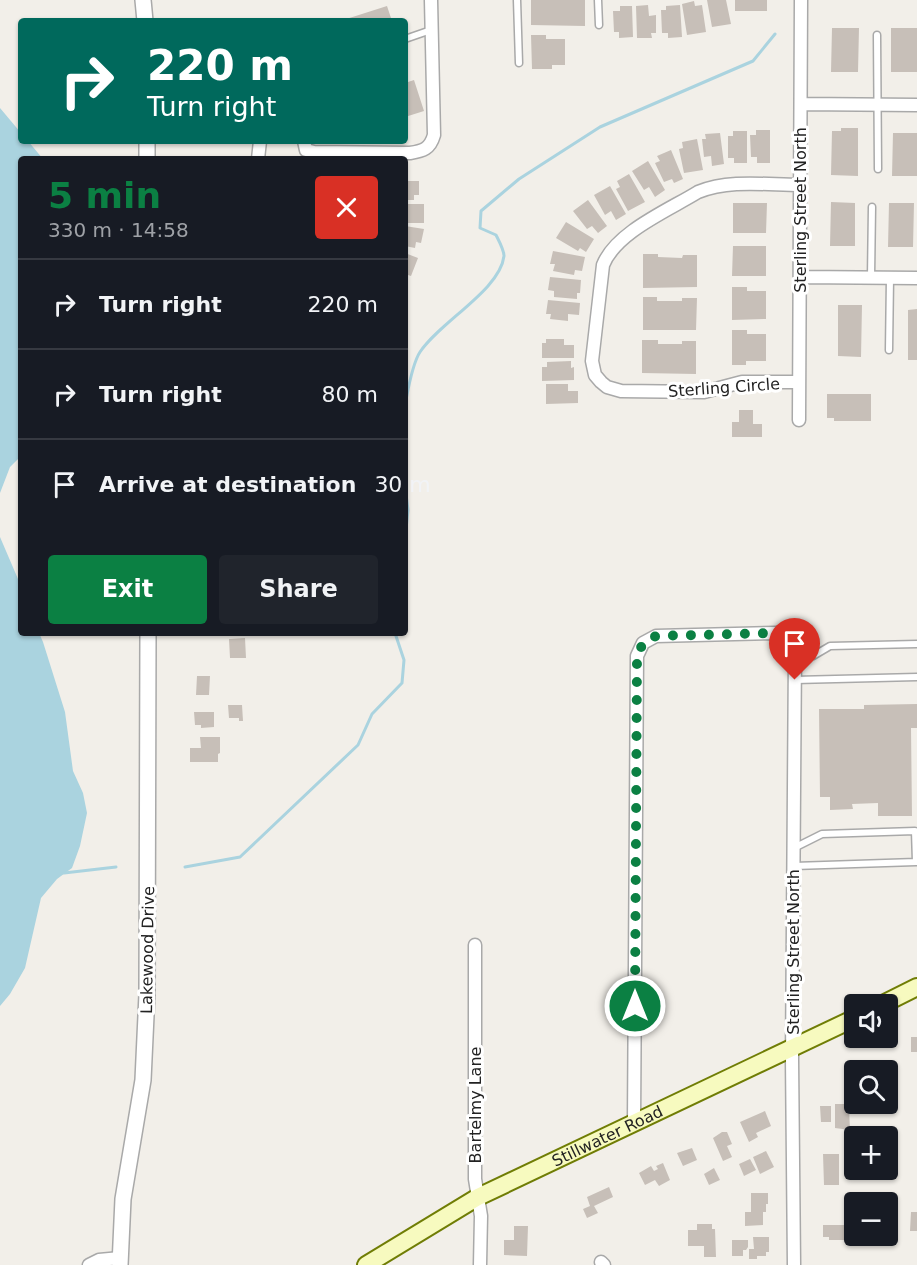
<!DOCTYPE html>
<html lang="en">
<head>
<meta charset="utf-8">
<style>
	:root { --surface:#171b24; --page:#20242c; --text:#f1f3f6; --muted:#9ea1a6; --line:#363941; --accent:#0b8043 }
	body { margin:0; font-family:"DejaVu Sans",sans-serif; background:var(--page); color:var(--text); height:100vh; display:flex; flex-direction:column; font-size:22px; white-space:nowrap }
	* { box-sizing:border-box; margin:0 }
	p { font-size:20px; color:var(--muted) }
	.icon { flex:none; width:33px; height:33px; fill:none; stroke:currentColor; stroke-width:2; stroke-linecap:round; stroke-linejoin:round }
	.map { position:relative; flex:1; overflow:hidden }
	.sheet { position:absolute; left:18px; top:156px; width:390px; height:480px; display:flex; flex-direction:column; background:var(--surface); border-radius:6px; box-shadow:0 2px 4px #0004 }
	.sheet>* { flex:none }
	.top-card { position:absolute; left:18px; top:18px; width:390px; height:126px; border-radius:6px; box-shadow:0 2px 4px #0004; background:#00695c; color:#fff; overflow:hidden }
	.tools { position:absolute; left:844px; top:994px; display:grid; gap:12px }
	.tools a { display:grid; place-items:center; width:54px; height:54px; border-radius:6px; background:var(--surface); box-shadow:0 2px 4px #0004; font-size:30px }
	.pin { position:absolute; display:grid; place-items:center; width:51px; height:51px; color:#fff; margin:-62px -26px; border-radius:50% 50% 50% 0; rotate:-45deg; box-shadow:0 0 6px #0007 }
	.pin .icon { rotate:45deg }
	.me { position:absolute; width:66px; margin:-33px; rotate:0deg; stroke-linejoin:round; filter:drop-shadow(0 0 4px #0008) }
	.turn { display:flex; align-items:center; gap:21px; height:126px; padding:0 30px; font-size:27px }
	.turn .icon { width:78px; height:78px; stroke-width:2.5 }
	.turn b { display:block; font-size:42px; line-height:51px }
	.round { display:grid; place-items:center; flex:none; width:63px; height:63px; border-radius:6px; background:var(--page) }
	.summary { display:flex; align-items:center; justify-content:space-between; height:102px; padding:0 30px }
	h1 { font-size:36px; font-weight:600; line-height:45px; color:var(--accent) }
	.cta { display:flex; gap:12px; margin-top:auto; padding:12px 30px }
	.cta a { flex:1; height:69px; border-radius:6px; background:var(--accent); color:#fff; font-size:24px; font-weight:600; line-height:69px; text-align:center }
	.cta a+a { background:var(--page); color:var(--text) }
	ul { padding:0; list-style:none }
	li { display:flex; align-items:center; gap:18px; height:90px; padding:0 30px; border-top:2px solid var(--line) }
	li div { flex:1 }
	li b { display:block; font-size:22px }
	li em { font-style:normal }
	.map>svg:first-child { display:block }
	.water { fill:#aad3df }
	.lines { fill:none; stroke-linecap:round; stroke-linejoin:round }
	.stream { stroke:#aad3df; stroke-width:3 }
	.building { fill:#c7bfb8 }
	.service-casing { stroke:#a9a9a9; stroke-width:9 }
	.minor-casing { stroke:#a9a9a9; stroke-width:15 }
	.tertiary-casing { stroke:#a9a9a9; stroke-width:18 }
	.secondary-casing { stroke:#707d05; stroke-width:20 }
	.service { stroke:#fff; stroke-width:6 }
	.minor { stroke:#fff; stroke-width:12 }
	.tertiary { stroke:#fff; stroke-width:15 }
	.secondary { stroke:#f7fabf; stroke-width:16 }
	.route { stroke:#0b8043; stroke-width:10; stroke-dasharray:0 18 }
	.labels { text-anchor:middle; stroke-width:6; stroke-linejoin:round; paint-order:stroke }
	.street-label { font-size:16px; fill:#222; stroke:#fff }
</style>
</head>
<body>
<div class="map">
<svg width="917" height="1265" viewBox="0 0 917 1265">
	<rect width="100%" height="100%" fill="#f2efe9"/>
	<!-- water -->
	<path class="water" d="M0 108 21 133V141H28L43 159H21V456L10 467 0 493Z
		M0 537 21 586V633H39L43 642 65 712 73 771 83 793 87 813 80 846 72 868 57 879 41 898 25 968 10 994 0 1006Z"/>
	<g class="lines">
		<!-- stream -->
		<path class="stream" d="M405 405C408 390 412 364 420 352 441 321 500 290 504 256 504 250 499 241 496 235L480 228 481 211 519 179 600 127 753 61 775 34
			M405 486 408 510 405 539
			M185 867 240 857 358 745 372 714 402 683 404 660 395 633
			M64 873 116 867"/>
	</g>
	<!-- building -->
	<path class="building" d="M531 0H585V26L531 25Z
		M707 0H726L731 24 712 27Z
		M735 0H767V11H735Z
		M694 1 695 6 702 5 706 32 687 35 682 4Z
		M648 5 649 16 656 15V33H651L652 38H637L636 6Z
		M680 5 682 37 668 38V33H662L661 10H666V6Z
		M387 6 392 21H340Z
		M620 6H632L633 37 619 38V32H614L613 11H620Z
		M832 28H859L858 72H831Z
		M891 28H917V72H891Z
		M531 35H546V39H565V65H552V69H532Z
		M414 80 424 111 405 117V83Z
		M841 128H858V176L831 175 832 131H841Z
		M756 130H770V163H757V157H751L750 135H756Z
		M733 131H747V163H734V158H728V136H733Z
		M720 133 724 164 712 166 711 156 704 157 702 139H706L705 134Z
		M893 133H917V176H892Z
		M697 139 703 170 684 173 679 149 683 148 682 142Z
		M671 150 683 179 674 183 672 179 664 182 655 163 660 161 657 156Z
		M648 161 665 190 655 197 649 187 644 190 632 171Z
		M629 174 645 202 628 211 616 189 620 187 617 181Z
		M405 181H419V195H414V200H405Z
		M610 186 626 214 616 220 611 211 605 215 594 195Z
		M588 200 607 226 598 233 592 226 587 229 573 211Z
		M831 202 855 203V246H830Z
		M733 203H767L766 233H733Z
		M889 203H914L913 247H888Z
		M405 204H424V223H405Z
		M566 222 594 239 586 252 580 248 578 251 556 238Z
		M405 226 424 229 421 243 416 242 415 248 405 246Z
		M733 246H766V276H732Z
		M553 251 585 257 582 271 575 270 574 275 553 271 555 264H550Z
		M405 253 418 258 411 276 405 274Z
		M643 254H658V257L682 258 683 255H697V287L643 288Z
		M550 277 581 280 580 293H577V299L554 297V291L548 290Z
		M732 287H747V291H766V319L732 320Z
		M643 297H657V301H682V298H697L696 330H643Z
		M548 300 580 303 579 315 568 314V321L550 319 551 314H546Z
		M838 305H862L861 357 838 356Z
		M917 309V360H908V310Z
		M732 330H747V334H766V361H746V365H732Z
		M546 339H564V345H574V358H542V343H546Z
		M642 340H658V344H682V341H696V374L642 373Z
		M571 361V368L574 367V380L542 381V367H547V362Z
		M546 384H568V391H578V403L546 404Z
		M827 394H871V421H834V418H827Z
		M739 410H753V424H762V437H732V422H739Z
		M245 638 246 658H230L229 639Z
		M197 676H210L209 695H196Z
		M917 704V728H911L912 816H878V803L852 804 853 809 830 810V797H820L819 709H864V705Z
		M228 705H242L243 721H239V718H229Z
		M194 712H214V727L201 728V725H195Z
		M200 737H220V753L218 754V762H190V748H201Z
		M911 1037H917V1052H911Z
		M888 1074H896V1089H888Z
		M835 1104H844V1108H849L850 1130 835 1128Z
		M820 1106H831V1122H821Z
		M765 1111 771 1126 756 1133 758 1137 749 1142 740 1122Z
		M722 1132H727L732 1144 727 1146 732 1157 723 1161 713 1138Z
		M692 1148 697 1160 683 1166 677 1153Z
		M766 1151 774 1167 760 1174 753 1157Z
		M823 1154H839V1185H824Z
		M750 1159 756 1170 744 1176 739 1164Z
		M663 1163 670 1180 659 1186 655 1180 645 1185 639 1173 651 1166 654 1171 658 1169 656 1166Z
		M714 1168 720 1180 709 1185 704 1174Z
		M609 1187 613 1197 594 1206 598 1213 587 1218 583 1209 590 1206 587 1197Z
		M751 1193H768V1204H766V1212H763V1225L745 1226V1212H751Z
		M911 1212H917V1231H910Z
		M888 1222H895V1236H888Z
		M697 1224H712V1229H715L716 1257H704V1246H688V1230H697Z
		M823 1225H850V1240H829V1237H823Z
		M514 1226H528L527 1256 504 1255V1240H514Z
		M753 1237H769V1252H766V1256H757V1259H749V1249H754Z
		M732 1240H748V1247L746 1250H743V1256H732Z"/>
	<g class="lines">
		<!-- service casing -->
		<g class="service-casing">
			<path id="service" d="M517 0 519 63
				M598 0 599 25
				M877 35 878 169
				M405 39 431 30
				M871 277 872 207
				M889 350 890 278
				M795 657 813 656 830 646 917 644
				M795 680 917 677
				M794 866 916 862 915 831 822 834 794 848"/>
		</g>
		<!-- minor casing -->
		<g class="minor-casing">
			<path id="minor" d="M801 104 917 105
				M304 141 306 150 314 152 410 153C423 151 430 149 434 135L431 0
				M258 159 260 141
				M800 277 917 278
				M799 382H742L704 392 621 391 607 387 601 382 595 375 592 361 603 265C616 232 669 210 698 192 730 179 767 185 800 185
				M799 420 801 0
				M475 945V1179L481 1216 480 1265
				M634 1123 637 656 643 643 656 636 777 633 791 639 795 652 792 1059 794 1265
				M601 1262 604 1265
				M89 1265 99 1260 120 1258"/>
		</g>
		<!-- tertiary casing -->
		<g class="tertiary-casing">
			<path id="tertiary" d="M143 0 145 21
				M147 141V159
				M120 1265 123 1199 143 1080 147 994 148 633"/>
		</g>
		<!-- secondary casing -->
		<g class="secondary-casing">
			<g id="secondary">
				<path d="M881 1005 917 987"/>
				<path id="s1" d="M366 1265 478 1197 855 1018"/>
			</g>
		</g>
		<!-- service -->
		<use href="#service" class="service"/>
		<!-- minor -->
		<use href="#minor" class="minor"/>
		<!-- tertiary -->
		<use href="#tertiary" class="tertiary"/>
		<!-- secondary -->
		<use href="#secondary" class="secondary"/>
	</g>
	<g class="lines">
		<!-- route -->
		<path class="route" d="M635 1006 637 656 643 643 656 636 777 633 791 639 795 652V680"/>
	</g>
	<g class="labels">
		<!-- street labels -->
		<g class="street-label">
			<text transform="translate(800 210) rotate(-90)" y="6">Sterling Street North</text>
			<text transform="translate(724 387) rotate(-4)" y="6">Sterling Circle</text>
			<text transform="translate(147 950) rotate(-89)" y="6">Lakewood Drive</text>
			<text transform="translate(793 952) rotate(-90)" y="6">Sterling Street North</text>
			<text transform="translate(475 1105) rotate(-90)" y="6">Bartelmy Lane</text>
			<text dy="6" stroke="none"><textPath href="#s1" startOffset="274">Stillwater Road</textPath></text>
		</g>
	</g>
</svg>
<div class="tools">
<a><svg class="icon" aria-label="sound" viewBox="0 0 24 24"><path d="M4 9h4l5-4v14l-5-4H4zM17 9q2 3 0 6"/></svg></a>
<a><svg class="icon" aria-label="search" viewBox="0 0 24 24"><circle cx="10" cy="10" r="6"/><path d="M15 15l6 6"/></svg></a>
<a>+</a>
<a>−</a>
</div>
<div class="pin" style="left:795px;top:680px;background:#d93025"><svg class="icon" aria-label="arrive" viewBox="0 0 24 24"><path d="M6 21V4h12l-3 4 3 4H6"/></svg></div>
<svg class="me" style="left:635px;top:1006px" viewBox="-20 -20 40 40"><circle r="17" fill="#0b8043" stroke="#fff" stroke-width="3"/><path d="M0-11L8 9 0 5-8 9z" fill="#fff"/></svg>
<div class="top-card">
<div class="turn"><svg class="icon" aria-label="right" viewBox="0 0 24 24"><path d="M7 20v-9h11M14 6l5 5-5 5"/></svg><div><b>220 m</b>Turn right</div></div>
</div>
<section class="sheet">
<div class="summary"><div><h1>5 min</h1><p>330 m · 14:58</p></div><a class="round" style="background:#d93025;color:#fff"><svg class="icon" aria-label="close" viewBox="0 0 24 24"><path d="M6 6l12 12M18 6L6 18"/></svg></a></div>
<ul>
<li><svg class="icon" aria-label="right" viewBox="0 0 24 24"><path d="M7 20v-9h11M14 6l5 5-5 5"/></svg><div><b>Turn right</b></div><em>220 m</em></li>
<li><svg class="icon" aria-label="right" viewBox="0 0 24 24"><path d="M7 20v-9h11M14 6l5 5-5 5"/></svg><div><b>Turn right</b></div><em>80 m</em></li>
<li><svg class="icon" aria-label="arrive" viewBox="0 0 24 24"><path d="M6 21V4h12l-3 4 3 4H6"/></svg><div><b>Arrive at destination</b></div><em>30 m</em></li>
</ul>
<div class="cta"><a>Exit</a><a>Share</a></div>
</section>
</div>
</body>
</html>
